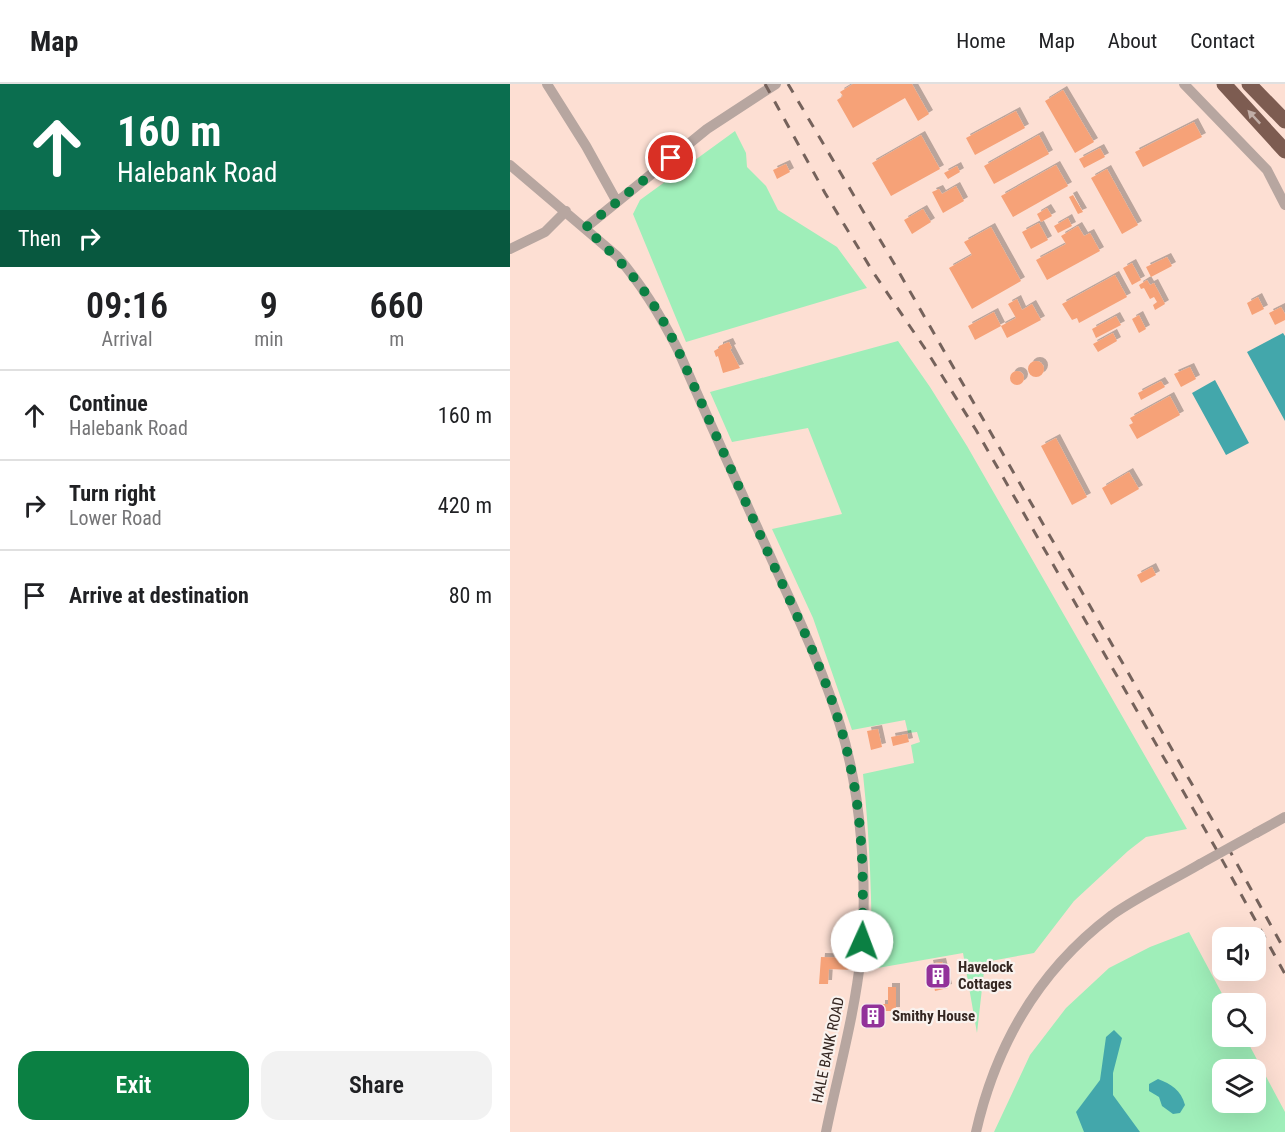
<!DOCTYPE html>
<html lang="en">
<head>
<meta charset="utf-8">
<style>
	:root { --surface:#fff; --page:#f2f2f2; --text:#202124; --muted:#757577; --line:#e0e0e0; --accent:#0b8043 }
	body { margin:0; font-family:"Roboto Condensed",sans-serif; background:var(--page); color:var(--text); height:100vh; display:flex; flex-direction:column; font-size:22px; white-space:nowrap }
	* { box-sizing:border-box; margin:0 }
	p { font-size:20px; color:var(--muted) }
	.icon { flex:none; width:33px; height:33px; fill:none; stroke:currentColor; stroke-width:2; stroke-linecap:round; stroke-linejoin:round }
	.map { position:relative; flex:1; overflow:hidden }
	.details { display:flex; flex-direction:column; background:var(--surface); width:510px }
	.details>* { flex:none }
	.guide { background:#0b6e4f; color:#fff; overflow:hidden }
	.controls { position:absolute; left:702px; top:843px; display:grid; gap:12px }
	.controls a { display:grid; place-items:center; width:54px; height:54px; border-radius:12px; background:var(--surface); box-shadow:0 6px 24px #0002; font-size:30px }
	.pin { position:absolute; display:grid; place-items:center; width:51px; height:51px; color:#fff; margin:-26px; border:3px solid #fff; border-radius:50%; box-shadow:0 2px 6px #0007 }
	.me { position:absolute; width:66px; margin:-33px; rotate:2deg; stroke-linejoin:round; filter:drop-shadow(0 0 4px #0008) }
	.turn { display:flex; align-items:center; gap:21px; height:126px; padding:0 18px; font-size:27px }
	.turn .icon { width:78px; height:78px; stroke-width:2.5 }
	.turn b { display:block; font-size:42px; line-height:51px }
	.then { display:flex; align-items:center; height:57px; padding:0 18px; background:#0003; gap:12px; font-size:22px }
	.eta { display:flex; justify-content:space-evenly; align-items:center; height:102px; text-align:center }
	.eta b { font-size:36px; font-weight:600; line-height:42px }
	.action { display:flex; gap:12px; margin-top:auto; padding:12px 18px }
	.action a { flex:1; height:69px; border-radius:18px; background:var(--accent); color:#fff; font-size:24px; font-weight:600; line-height:69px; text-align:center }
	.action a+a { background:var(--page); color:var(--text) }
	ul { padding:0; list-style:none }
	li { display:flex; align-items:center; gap:18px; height:90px; padding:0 18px; border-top:2px solid var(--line) }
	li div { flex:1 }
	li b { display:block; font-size:22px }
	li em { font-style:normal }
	header { display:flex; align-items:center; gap:36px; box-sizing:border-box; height:84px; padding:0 30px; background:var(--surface); border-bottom:2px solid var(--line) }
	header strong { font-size:28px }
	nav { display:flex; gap:33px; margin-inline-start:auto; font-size:21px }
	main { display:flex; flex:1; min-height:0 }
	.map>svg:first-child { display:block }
	.green { fill:#9feeb9; fill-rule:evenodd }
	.water { fill:#43a7ab }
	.building { fill:#f6a278; filter:url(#shadow) }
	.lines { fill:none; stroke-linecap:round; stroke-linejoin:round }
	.minor { stroke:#b7a6a0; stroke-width:10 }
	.highway { stroke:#7d5c51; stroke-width:15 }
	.rail { stroke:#75625b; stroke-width:3; stroke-dasharray:10 10; stroke-linecap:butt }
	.minor-bridge { stroke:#b7a6a0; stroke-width:10 }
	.oneway { fill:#c1aea7 }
	.route { stroke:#0b8043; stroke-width:10; stroke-dasharray:0 18 }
	.labels { text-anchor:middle; stroke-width:4.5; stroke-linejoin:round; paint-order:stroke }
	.poi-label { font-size:15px; font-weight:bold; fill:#342621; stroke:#f9f2ee; text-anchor:start }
	.street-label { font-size:15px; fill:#342621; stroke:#f9f2ee }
</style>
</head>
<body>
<header>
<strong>Map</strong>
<nav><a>Home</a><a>Map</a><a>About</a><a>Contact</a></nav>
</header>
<main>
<section class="details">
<div class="guide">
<div class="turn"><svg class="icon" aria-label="ahead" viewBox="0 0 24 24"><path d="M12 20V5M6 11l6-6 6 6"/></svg><div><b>160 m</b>Halebank Road</div></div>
<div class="then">Then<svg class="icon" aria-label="right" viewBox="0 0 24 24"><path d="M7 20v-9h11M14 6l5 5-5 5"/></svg></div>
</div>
<div class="eta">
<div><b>09:16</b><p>Arrival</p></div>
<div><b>9</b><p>min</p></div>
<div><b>660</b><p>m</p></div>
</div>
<ul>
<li><svg class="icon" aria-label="ahead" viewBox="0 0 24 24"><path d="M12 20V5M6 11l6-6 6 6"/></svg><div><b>Continue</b><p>Halebank Road</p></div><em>160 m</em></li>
<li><svg class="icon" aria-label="right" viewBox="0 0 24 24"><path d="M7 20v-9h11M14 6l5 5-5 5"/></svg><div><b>Turn right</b><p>Lower Road</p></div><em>420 m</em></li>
<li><svg class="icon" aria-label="arrive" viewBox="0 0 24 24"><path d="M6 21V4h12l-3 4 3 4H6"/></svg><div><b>Arrive at destination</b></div><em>80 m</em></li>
</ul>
<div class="action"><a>Exit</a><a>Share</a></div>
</section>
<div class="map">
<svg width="775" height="1048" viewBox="0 0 775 1048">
	<defs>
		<filter id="shadow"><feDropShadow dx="4" dy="-4" stdDeviation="0" flood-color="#0004"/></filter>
	</defs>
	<rect width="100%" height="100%" fill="#fddfd3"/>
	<!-- green -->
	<path class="green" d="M225 47 236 69 237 83 256 102 268 126 327 163 357 204 176 258 123 130 130 116Z
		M388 257 420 303 457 362 677 745 636 753 618 767 564 817 524 869 475 878 467 949 453 869 362 885C362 820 360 755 353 690L404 679 401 661 410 658 407 648 398 649 395 636 342 646 303 534 262 445 332 430 298 344 222 358 200 308Z
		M679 848 717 919 712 920V952L735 953 775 1028V1048H484L520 971 556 924 599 884 640 863ZM712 986H746V1018H712Z"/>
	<!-- water -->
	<path class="water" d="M773 249 775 252V337L737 268Z
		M705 296 739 359 716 371 682 309Z
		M604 946 612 954 603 989V1011L630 1048H574L566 1028 590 996 596 953Z
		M648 995C661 1000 671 1006 675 1021L670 1029 663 1030 652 1022 649 1013 639 1007V1000Z"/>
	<!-- building -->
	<path class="building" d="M343 0H402L419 30 408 37 395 14 343 44 327 16 333 12 330 8Z
		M553 6 584 58 565 69 535 17Z
		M506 27 515 44 465 71 456 54Z
		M684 38 692 53 633 83 625 68Z
		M411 51 430 85 381 112 362 79Z
		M529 51 539 70 484 100 474 82Z
		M590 64 595 73 574 84 569 75Z
		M276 80 280 88 267 95 263 86Z
		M546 81 558 102 503 133 491 112Z
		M447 82 450 88 438 95 434 89Z
		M597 85 628 141 612 150 581 94Z
		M446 102 454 117 433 129 422 108 429 105 432 110Z
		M563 111 573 128 568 130 559 113Z
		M537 124 542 132 531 138 527 130Z
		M413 125 421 138 402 150 394 136Z
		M558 134 562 142 548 149 544 142Z
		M529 139 538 156 521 165 512 148Z
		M568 142 574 152 580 149 590 167 537 196 526 176 556 160 551 152Z
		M481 143 511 197 462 225 439 184 462 171 454 158Z
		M657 173 662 182 641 193 636 183Z
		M622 179 631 196 622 201 613 184Z
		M605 191 617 213 569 239 567 234 562 236 552 220Z
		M637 196 640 201 644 199 655 220 645 226 643 221 647 218 644 213 640 215 634 204 631 205 629 201Z
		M748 213 754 225 742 231 737 219Z
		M507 215 512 226 522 220 531 236 497 254 491 242 506 234 498 220Z
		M771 223 775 230V236L765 241 759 229Z
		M484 228 491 242 465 256 458 242Z
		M629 231 636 245 629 249 622 235Z
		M606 232 611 241 586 254 582 245Z
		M603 249 607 257 588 268 583 260Z
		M219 258 222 264 220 265 230 284 213 289 208 272 206 273 204 267 209 264V262Z
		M518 285a8 8 0 1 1 16 0a8 8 0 1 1-16 0Z
		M680 283 686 295 671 303 664 290Z
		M500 294a7 7 0 1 1 14 0a7 7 0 1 1-14 0Z
		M651 297 655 303 631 316 628 309Z
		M660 312 670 331 627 355 619 341 623 339 620 334Z
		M546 354 577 413 562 421 531 362Z
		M619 388 629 405 601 421 592 404Z
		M642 483 646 491 631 499 627 491Z
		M368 645 372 663 361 666 357 647Z
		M397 650 399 658 383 662 381 653Z
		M311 873 343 874 342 886 319 885 318 900H309Z
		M432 878 438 904 425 907 419 880Z
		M378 903H386V927H371V920H378Z
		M359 926 369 927 367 938 357 936Z"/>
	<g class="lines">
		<!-- minor -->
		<path class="minor" d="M37 0 76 62 107 118
			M674 0 757 86 775 121
			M0 81 107 172C132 201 151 232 168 266 197 333 227 399 257 465 283 523 311 580 330 641 351 707 358 801 351 870 345 930 328 989 316 1048
			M75 144 197 45 266 0
			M0 165 35 148 56 127
			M746 749 775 733
			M466 1048C486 960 529 886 602 831 629 812 661 797 690 780"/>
		<!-- highway -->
		<path class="highway" d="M714 0 775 67
			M739 0 775 37"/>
		<!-- rail -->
		<path class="rail" d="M255 0 315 109 363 188 416 266 466 346 705 763 775 890
			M278 0 382 176 715 758 775 867"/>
		<!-- minor-bridge -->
		<path class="minor-bridge" d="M690 780 746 749"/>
	</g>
	<!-- one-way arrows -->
	<defs><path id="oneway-solid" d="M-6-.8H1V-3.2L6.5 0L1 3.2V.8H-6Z" transform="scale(1.5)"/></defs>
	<use class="oneway" href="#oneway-solid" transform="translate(744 33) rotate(-133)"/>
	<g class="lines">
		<!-- route -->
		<path class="route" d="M161 74 75 144C119 183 143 213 168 266 200 338 232 410 264 482 294 547 327 614 341 685 353 741 354 800 352 857"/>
	</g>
	<!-- icons -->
	<defs>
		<g id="building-square" transform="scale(1.35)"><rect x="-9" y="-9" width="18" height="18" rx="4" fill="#92329a" stroke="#f9f2ee"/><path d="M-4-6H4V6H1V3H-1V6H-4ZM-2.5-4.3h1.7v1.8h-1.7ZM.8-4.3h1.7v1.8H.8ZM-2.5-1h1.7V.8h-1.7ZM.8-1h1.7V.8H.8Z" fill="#fff"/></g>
	</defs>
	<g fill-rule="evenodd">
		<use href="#building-square" x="428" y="892"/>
		<use href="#building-square" x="363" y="932"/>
	</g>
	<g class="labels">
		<!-- poi labels -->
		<g class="poi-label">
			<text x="448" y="888">Havelock<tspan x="448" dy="17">Cottages</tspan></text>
			<text x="382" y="937">Smithy House</text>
		</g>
		<!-- street labels -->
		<g class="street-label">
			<text transform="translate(318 966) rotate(-78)" y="5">HALE BANK ROAD</text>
		</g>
	</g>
</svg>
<div class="controls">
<a><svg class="icon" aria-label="sound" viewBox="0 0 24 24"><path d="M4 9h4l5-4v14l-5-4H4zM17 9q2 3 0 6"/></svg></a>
<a><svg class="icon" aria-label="search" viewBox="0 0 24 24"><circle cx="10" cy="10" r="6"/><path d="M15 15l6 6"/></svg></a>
<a><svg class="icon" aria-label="layers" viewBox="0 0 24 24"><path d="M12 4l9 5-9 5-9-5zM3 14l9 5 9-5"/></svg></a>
</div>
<div class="pin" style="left:161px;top:74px;background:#d93025"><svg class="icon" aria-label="arrive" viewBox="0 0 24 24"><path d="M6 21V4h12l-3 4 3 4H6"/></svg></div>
<svg class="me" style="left:352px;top:857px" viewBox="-20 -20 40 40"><circle r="19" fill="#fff"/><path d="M0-13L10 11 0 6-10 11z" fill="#0b8043"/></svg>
</div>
</main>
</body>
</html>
